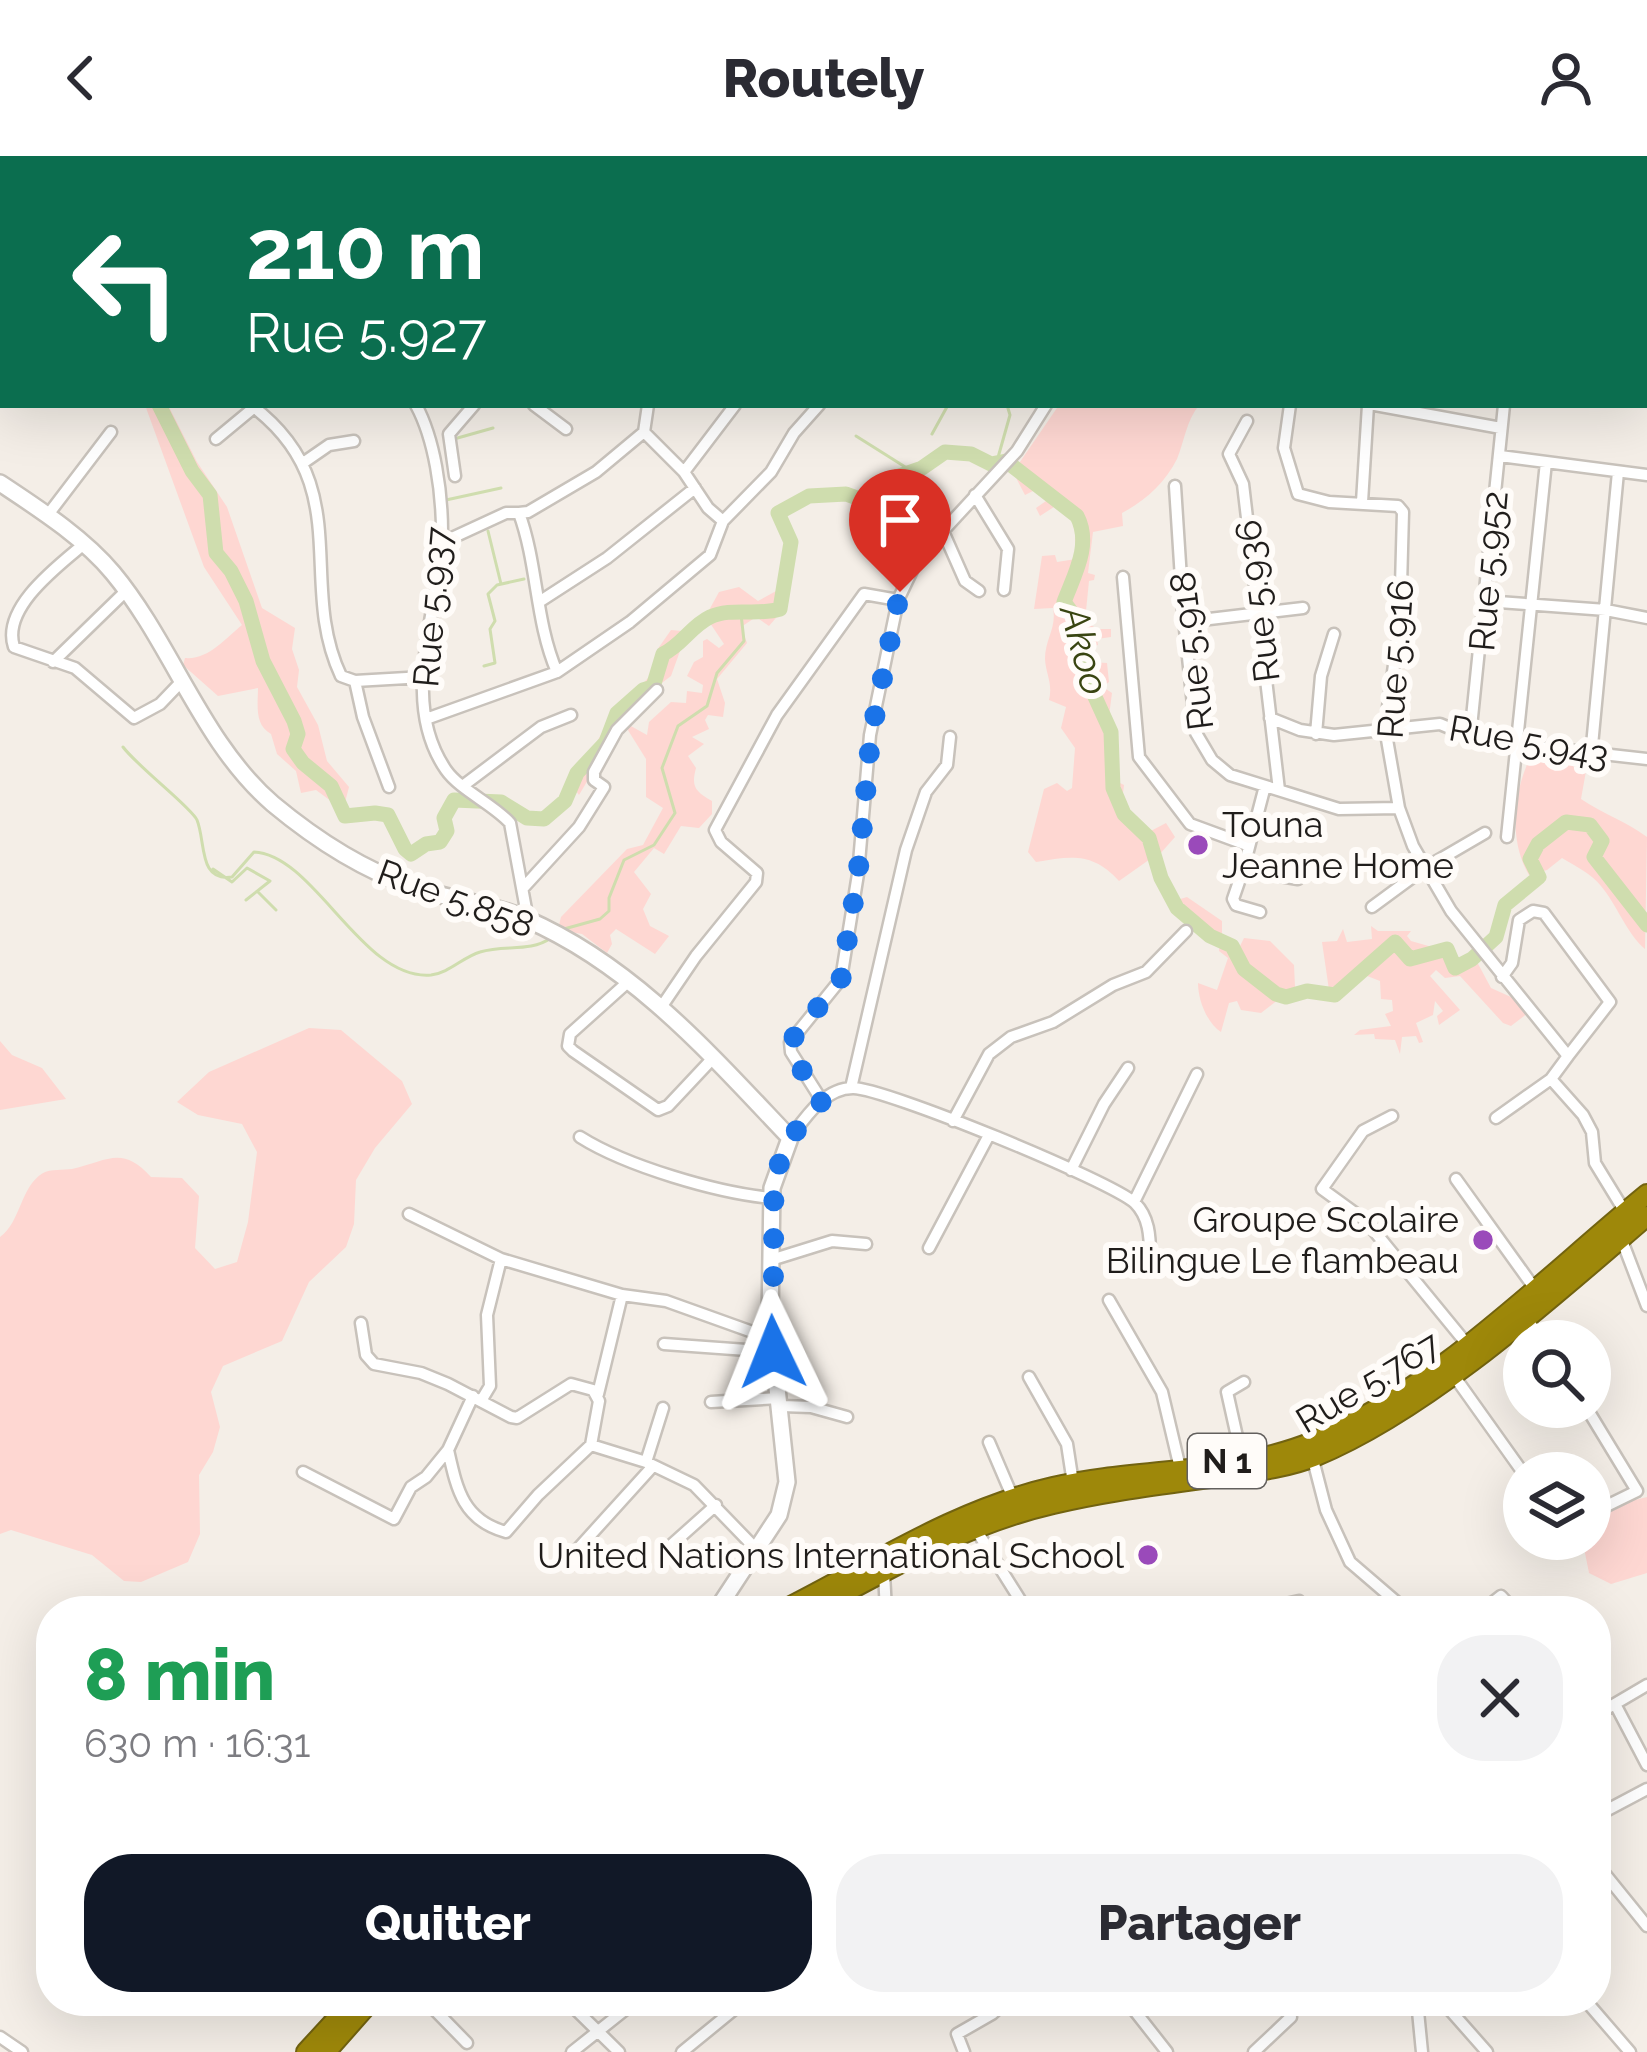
<!DOCTYPE html>
<html lang="fr">
<head>
<meta charset="utf-8">
<style>
	:root { --surface:#fff; --page:#f2f2f3; --text:#2b2b33; --muted:#7c7c81; --accent:#111827 }
	body { margin:0; font-family:Raleway,sans-serif; background:var(--page); color:var(--text); height:100vh; display:flex; flex-direction:column; font-size:45px; white-space:nowrap }
	* { box-sizing:border-box; margin:0 }
	p { font-size:39px; color:var(--muted) }
	.icon { flex:none; width:66px; height:66px; fill:none; stroke:currentColor; stroke-width:2; stroke-linecap:round; stroke-linejoin:round }
	.map { position:relative; flex:1; overflow:hidden }
	.side { position:absolute; left:36px; top:1440px; width:1575px; height:420px; display:flex; flex-direction:column; background:var(--surface); border-radius:48px; box-shadow:0 12px 48px #0002 }
	.side>* { flex:none }
	.guide { position:absolute; left:0px; top:0px; width:1647px; height:252px; box-shadow:0 12px 48px #0002; background:#0b6e4f; color:#fff; overflow:hidden }
	.buttons { position:absolute; left:1503px; top:1164px; display:grid; gap:24px }
	.buttons a { display:grid; place-items:center; width:108px; height:108px; border-radius:50%; background:var(--surface); box-shadow:0 12px 48px #0002; font-size:60px }
	.pin { position:absolute; display:grid; place-items:center; width:102px; height:102px; color:#fff; margin:-123px -51px; border-radius:50% 50% 50% 0; rotate:-45deg; box-shadow:0 0 12px #0007 }
	.pin .icon { rotate:45deg }
	.me { position:absolute; width:132px; margin:-66px; rotate:358deg; stroke-linejoin:round; filter:drop-shadow(0 0 9px #0008) }
	.turn { display:flex; align-items:center; gap:42px; height:252px; padding:0 48px; font-size:54px }
	.turn .icon { width:156px; height:156px; stroke-width:2.5 }
	.turn b { display:block; font-size:84px; line-height:102px }
	.round { display:grid; place-items:center; flex:none; width:126px; height:126px; border-radius:48px; background:var(--page) }
	.summary { display:flex; align-items:center; justify-content:space-between; height:204px; padding:0 48px }
	h1 { font-size:72px; font-weight:800; line-height:90px; color:#1e9e55 }
	.action { display:flex; gap:24px; margin-top:auto; padding:24px 48px }
	.action a { flex:1; height:138px; border-radius:48px; background:var(--accent); color:#fff; font-size:48px; font-weight:800; line-height:138px; text-align:center }
	.action a+a { background:var(--page); color:var(--text) }
	header { display:flex; justify-content:space-between; align-items:center; height:156px; padding:0 48px; background:var(--surface); font-size:54px; font-weight:800 }
	.map>svg:first-child { display:block }
	.green { fill:#fed7d2 }
	.lines { fill:none; stroke-linecap:round; stroke-linejoin:round }
	.stream { stroke:#cfddae; stroke-width:3 }
	.river { stroke:#cfddae; stroke-width:15 }
	.street-casing { stroke:#c8c2bb; stroke-width:15 }
	.secondary-casing { stroke:#c8c2bb; stroke-width:20 }
	.highway-casing { stroke:#726310; stroke-width:22 }
	.street { stroke:#fff; stroke-width:10 }
	.secondary { stroke:#fff; stroke-width:15 }
	.highway { stroke:#9e880a; stroke-width:18 }
	.route { stroke:#1a73e8; stroke-width:21; stroke-dasharray:0 37.8 }
	.poi-dot { fill:#9a4aba; stroke:#fffcf9; stroke-width:4.5 }
	.labels { text-anchor:middle; stroke-width:12; stroke-linejoin:round; paint-order:stroke }
	.shield { fill:#fffcf9; stroke:#63605e; stroke-width:3 }
	.shield-label { font-size:33px; font-weight:bold; fill:#201d1b }
	.street-label { font-size:36px; fill:#201d1b; stroke:#fffcf9 }
	.poi-label { font-size:36px; fill:#201d1b; stroke:#fffcf9; text-anchor:end }
	.water-label { font-size:39px; font-style:italic; fill:#394511; stroke:#fffcf9 }
</style>
</head>
<body>
<header><svg class="icon" aria-label="back" viewBox="0 0 24 24"><path d="M15 5l-7 7 7 7"/></svg>Routely<svg class="icon" aria-label="person" viewBox="0 0 24 24"><circle cx="12" cy="8" r="4"/><path d="M4 21q1-7 8-7t8 7"/></svg></header>
<div class="map">
<svg width="1647" height="1896" viewBox="0 0 1647 1896">
	<rect width="100%" height="100%" fill="#f4eee7"/>
	<!-- green -->
	<path class="green" d="M145 249H168L197 306 227 351 262 452 295 472 292 493 299 514 297 531 318 569 327 605 349 631 343 654 316 634 301 637 296 615 277 598 271 578C254 569 258 548 258 532L218 540 183 509 185 502C208 504 225 483 242 469L204 411Z
		M1059 249H1199C1186 266 1185 283 1177 303 1165 327 1145 345 1122 357L1123 370 1093 376 1088 417 1095 419 1094 424 1089 425 1085 465 1097 473H1111V481L1097 483 1098 489 1088 492 1092 506 1107 507 1109 526 1103 531 1112 537 1109 560 1117 584 1118 626 1124 629 1122 645H1127L1126 655 1147 677 1166 667 1175 681 1159 699 1166 726 1177 744 1187 741 1222 765V783L1240 790 1244 782 1270 785 1294 809 1295 831 1261 857 1241 854 1237 845 1229 847 1221 876C1207 867 1198 844 1198 827L1217 834 1228 802 1219 795 1220 786 1183 763 1154 714 1158 710 1153 701 1119 725C1093 696 1071 700 1036 706L1028 696 1044 633 1057 627 1067 635 1072 632 1075 592 1061 572 1066 551 1049 544C1053 527 1046 519 1045 503 1045 483 1057 472 1053 452L1034 453 1042 400 1055 399 1057 406 1076 403 1075 382 1080 377 1072 361 1057 349 1040 360 1036 352 1046 345 1035 334 1025 339 1013 316Z
		M739 431 758 445 778 434 788 448 769 470 756 461 741 471 747 487 717 523 725 547 723 561 708 559 705 564 709 573 692 581 704 588 688 600 696 612C691 631 695 635 712 645V658L699 672 681 670 664 698 654 692 634 716 651 738 643 753 650 770 669 780 655 798 616 773 610 779 612 788 607 797 582 778 564 775 559 769 561 761 627 693 643 689 663 652 646 641V603L626 571 629 569 647 579 649 566 671 546 686 547 687 535 702 537 703 529 687 520 694 506 703 501V485L707 483 719 492 724 488 710 467 684 484 671 520 622 557 613 582 579 639 576 635 587 603 610 563 649 521 657 494 671 474 682 475 708 456 719 436Z
		M1548 601 1586 615 1581 643C1603 658 1626 665 1647 681L1645 793C1627 778 1617 749 1601 730 1592 718 1575 710 1562 702L1547 714 1529 719C1509 685 1513 639 1529 604Z
		M1371 770 1378 775H1411L1407 780 1411 785 1432 791 1412 800 1394 783 1375 804 1329 834 1322 786 1337 785 1343 773 1347 786 1372 783Z
		M1393 792 1410 805 1443 798 1455 816 1476 804 1491 832 1511 841 1528 857 1511 870 1503 867 1460 820 1445 822 1436 814 1430 820 1460 854 1439 869 1437 860 1443 855 1435 845 1433 859 1416 867 1423 886 1419 887 1416 880 1402 881 1400 898 1395 884 1375 883 1374 878 1354 879 1360 874 1391 870 1385 858 1393 855 1392 844 1381 843 1380 825 1362 818Z
		M309 872 341 874 402 925 412 948 375 992 356 1024 354 1068 346 1091 309 1126 282 1185 223 1210 211 1236 220 1271 213 1296 199 1319 200 1378 188 1406 141 1426 124 1425 92 1399 11 1374 0 1378V1081C21 1066 20 1031 43 1017 50 1013 64 1014 72 1013 108 1005 122 989 151 1021L182 1022 199 1040 195 1092 215 1113 237 1106 248 1066 257 996 242 968 198 959 177 946 209 916Z
		M0 885 12 899 42 912 66 943 0 954Z
		M1647 1341V1417L1611 1428 1589 1417 1584 1392 1599 1380 1593 1362 1623 1347Z"/>
	<g class="lines">
		<!-- stream -->
		<path class="stream" d="M219 3V0
			M0 193 3 192
			M932 278 948 249
			M856 280 910 314
			M454 283 493 272
			M997 305 1010 259 1007 249
			M446 344 501 332
			M488 375 501 428
			M484 510 495 507 490 473 495 465 488 438 497 429 524 423
			M123 591C138 611 192 652 197 664 206 686 198 726 232 721L254 696C315 699 362 825 431 819 449 817 463 801 480 796 505 788 529 797 551 782
			M213 713 232 726 247 712 270 725 246 744
			M258 736 276 754
			M564 773 600 763 609 755V742L624 704 654 689 675 657 662 612 678 570 707 550 717 517 744 485 741 458"/>
		<!-- river -->
		<path class="river" d="M159 249 192 315 210 339 216 397 231 415 246 445 263 505 294 565 298 578 293 593 303 607 331 630 345 660 375 657 388 659 405 693 411 698 426 688 440 686 447 675 444 662 454 644 501 646 527 662 544 663 565 645 577 617 606 586 617 557 643 534 653 531 663 498C682 489 691 470 710 461 731 451 758 460 780 453L791 386 778 357 809 340 846 338 871 347 884 338 896 321 922 312 945 296 971 298 991 308 1006 305 1077 360C1092 389 1074 419 1064 446L1078 465 1085 519 1111 576 1113 632 1124 658 1149 682 1161 722 1177 752 1210 780 1232 790 1244 813 1276 838 1286 841 1307 835 1335 839 1395 786 1410 803 1447 793 1455 812 1472 803 1496 781 1505 749 1539 721 1530 703 1538 688 1566 666 1590 669 1602 685 1594 701 1647 769"/>
		<!-- street casing -->
		<g class="street-casing">
			<path id="street" d="M136 0 138 3
				M302 0 304 3
				M552 0 555 3
				M850 0V3
				M993 0 998 3
				M1127 0 1128 3
				M1211 0 1212 3
				M1309 0 1312 3
				M49 3 53 0
				M352 3 355 0
				M483 3 486 0
				M0 44 3 48
				M251 249C358 329 296 425 341 520L355 525 424 521
				M416 249C435 284 442 337 442 376 441 452 397 543 446 614 460 634 493 648 510 667L528 764
				M534 249 566 273
				M1290 249 1284 292 1298 338 1329 346 1398 350 1403 356 1400 467 1385 572 1399 652 1413 690 1451 755 1568 900 1551 923 1583 959 1592 976 1595 1007 1625 1056
				M1375 249 1501 272
				M1247 265 1229 298 1243 328 1279 634
				M644 276 648 249
				M216 283 257 249
				M1500 300 1647 319
				M303 307 329 289 354 285
				M684 316 708 352 723 365 771 316 794 277 819 249
				M455 320 449 278 474 249
				M1175 330 1183 454 1196 577 1212 604 1230 619 1339 653 1399 652
				M975 339 1008 393 1004 434
				M1362 346 1368 249
				M519 357 528 356 596 316 644 276 684 316 735 249
				M47 360 111 276
				M942 373 965 425 979 435
				M84 388C58 410 1 452 14 491L75 512 134 562 160 548 183 524
				M1123 421 1139 601 1190 668 1247 689
				M1485 445 1606 454 1647 462
				M539 446 607 402 695 332
				M1184 466 1303 452
				M53 506 126 435
				M557 516 630 466 710 399 723 365
				M355 525 363 561 389 631
				M1270 562 1300 574 1334 579 1440 568 1478 584 1647 603
				M426 563 557 516C535 465 538 409 519 357H506L441 387
				M1316 578 1321 520 1334 478
				M1470 581 1504 249
				M1591 600 1618 316
				M464 629 541 571 571 559
				M1265 630 1243 714 1298 723
				M1507 681 1546 306
				M1243 714 1233 743 1236 749 1260 756
				M524 731 579 671 604 631 594 624V616L617 574 657 534
				M1372 751 1425 712 1485 677
				M1502 821 1512 807 1519 764 1533 755 1544 757 1610 846 1568 900
				M629 825 570 878 568 890 573 895 658 954 668 950 714 901
				M662 850 696 800 756 726 757 717 721 686 715 674 777 559 864 438 898 444 918 402 1017 295 1046 249
				M851 932 906 694 926 636 947 609 950 581
				M822 945 791 896 790 886 841 823 858 718 870 579 898 444
				M1392 960 1363 975 1322 1033 1366 1065 1466 1187
				M1496 962 1551 923
				M953 965 989 898 1011 881 1053 866 1113 829 1146 816 1186 775
				M580 981C626 1010 717 1037 772 1042
				M790 982C805 962 824 932 853 932 885 932 1111 1025 1135 1047 1149 1061 1150 1080 1150 1099
				M1071 1014 1104 948 1128 912
				M1456 1023 1535 1133
				M1134 1046 1197 918
				M409 1058 501 1103 622 1139 666 1145 772 1183
				M1621 1082 1647 1150
				M929 1092 989 979
				M771 1104 832 1085 866 1088
				M1109 1144 1162 1236 1180 1312
				M1526 1161 1542 1185
				M361 1167 366 1199 374 1208 421 1217 448 1228 511 1261 517 1262 571 1228 593 1234 599 1245 591 1289 646 1306 694 1329 757 1394
				M664 1188 773 1196
				M1452 1217 1524 1318
				M1029 1221 1067 1288 1073 1327
				M598 1238 622 1139
				M481 1245 490 1230 487 1159 501 1103
				M711 1246 779 1242
				M782 1250 811 1251 847 1261
				M1586 1251 1637 1335 1590 1358
				M989 1286 1013 1342
				M448 1294C457 1334 463 1364 506 1376L538 1339 591 1289
				M1311 1296 1326 1354 1350 1406 1407 1455
				M1242 1303 1227 1236 1244 1226
				M646 1306 663 1252
				M303 1316 394 1363 411 1331 426 1321 448 1294 473 1240
				M975 1372 1027 1455
				M669 1391 716 1349
				M576 1395 653 1310
				M884 1417 886 1455
				M1253 1455 1299 1445
				M1482 1455 1501 1440 1515 1455
				M1615 1548 1647 1609
				M1596 1559 1647 1529
				M1596 1660 1647 1633
				M1596 1707 1647 1770
				M314 1845 338 1861
				M426 1845 467 1887
				M1127 1845 1167 1896
				M1417 1845 1422 1896
				M1442 1845 1487 1896
				M1586 1845 1630 1896
				M568 1846 619 1896
				M0 1881 22 1896
				M572 1896 636 1845
				M682 1896 742 1847
				M964 1896 957 1878 992 1858 1006 1845
				M1254 1896 1291 1861"/>
		</g>
		<!-- secondary casing -->
		<g class="secondary-casing">
			<path id="secondary" d="M0 327C39 353 83 381 113 417 172 488 202 587 273 648 315 683 361 713 413 731 450 744 490 747 526 763 634 810 711 899 790 982L772 1032 770 1166 787 1326 779 1359 716 1455"/>
		</g>
		<!-- highway casing -->
		<g class="highway-casing">
			<path id="highway" d="M781 1455C871 1410 953 1354 1053 1331 1135 1312 1235 1318 1312 1286 1437 1233 1543 1123 1647 1038
				M811 1455C889 1413 966 1368 1053 1348 1107 1335 1161 1329 1216 1321 1248 1316 1284 1313 1314 1301 1427 1255 1554 1140 1647 1060
				M306 1896 353 1845
				M326 1896 371 1845"/>
		</g>
		<!-- street -->
		<use href="#street" class="street"/>
		<!-- secondary -->
		<use href="#secondary" class="secondary"/>
		<!-- highway -->
		<use href="#highway" class="highway"/>
	</g>
	<g class="lines">
		<!-- route -->
		<path class="route" d="M773 1196 774 1021 790 982 822 945 796 905 790 886 841 823 858 718 871 579 900 436"/>
	</g>
	<!-- markers -->
	<g class="poi-dot">
		<circle cx="1198" cy="689" r="12"/>
		<circle cx="1483" cy="1084" r="12"/>
		<circle cx="1148" cy="1399" r="12"/>
	</g>
	<g class="labels">
		<!-- shield labels -->
		<rect class="shield" x="1188" y="1278" width="78" height="54" rx="9"/>
		<g class="shield-label">
			<text x="1227" y="1317">N 1</text>
		</g>
		<!-- street labels -->
		<g class="street-label">
			<text transform="translate(1488 415) rotate(-85)" y="13">Rue 5.952</text>
			<text transform="translate(1257 445) rotate(-97)" y="13">Rue 5.936</text>
			<text transform="translate(432 451) rotate(-85)" y="13">Rue 5.937</text>
			<text transform="translate(1191 495) rotate(-97)" y="13">Rue 5.918</text>
			<text transform="translate(1395 503) rotate(-86)" y="13">Rue 5.916</text>
			<text transform="translate(1529 585) rotate(10)" y="13">Rue 5.943</text>
			<text transform="translate(456 742) rotate(20)" y="13">Rue 5.858</text>
			<text transform="translate(1368 1226) rotate(-31)" y="13">Rue 5.767</text>
		</g>
		<!-- poi labels -->
		<g class="poi-label">
			<text x="1222" y="681" text-anchor="start">Touna<tspan x="1222" dy="41">Jeanne Home</tspan></text>
			<text x="1459" y="1076">Groupe Scolaire<tspan x="1459" dy="41">Bilingue Le flambeau</tspan></text>
			<text x="1124" y="1412">United Nations International School</text>
		</g>
		<!-- water labels -->
		<g class="water-label">
			<text transform="translate(1085 494) rotate(75)" y="14">Akoo</text>
		</g>
	</g>
</svg>
<div class="buttons">
<a><svg class="icon" aria-label="search" viewBox="0 0 24 24"><circle cx="10" cy="10" r="6"/><path d="M15 15l6 6"/></svg></a>
<a><svg class="icon" aria-label="layers" viewBox="0 0 24 24"><path d="M12 4l9 5-9 5-9-5zM3 14l9 5 9-5"/></svg></a>
</div>
<div class="pin" style="left:900px;top:436px;background:#d93025"><svg class="icon" aria-label="arrive" viewBox="0 0 24 24"><path d="M6 21V4h12l-3 4 3 4H6"/></svg></div>
<svg class="me" style="left:773px;top:1196px" viewBox="-20 -20 40 40"><path d="M0-17L14 15 0 8-14 15z" fill="#1a73e8" stroke="#fff" stroke-width="4"/></svg>
<div class="guide">
<div class="turn"><svg class="icon" aria-label="left" viewBox="0 0 24 24"><path d="M17 20v-9H6M10 6l-5 5 5 5"/></svg><div><b>210 m</b>Rue 5.927</div></div>
</div>
<section class="side">
<div class="summary"><div><h1>8 min</h1><p>630 m · 16:31</p></div><a class="round"><svg class="icon" aria-label="close" viewBox="0 0 24 24"><path d="M6 6l12 12M18 6L6 18"/></svg></a></div>
<div class="action"><a>Quitter</a><a>Partager</a></div>
</section>
</div>
</body>
</html>
